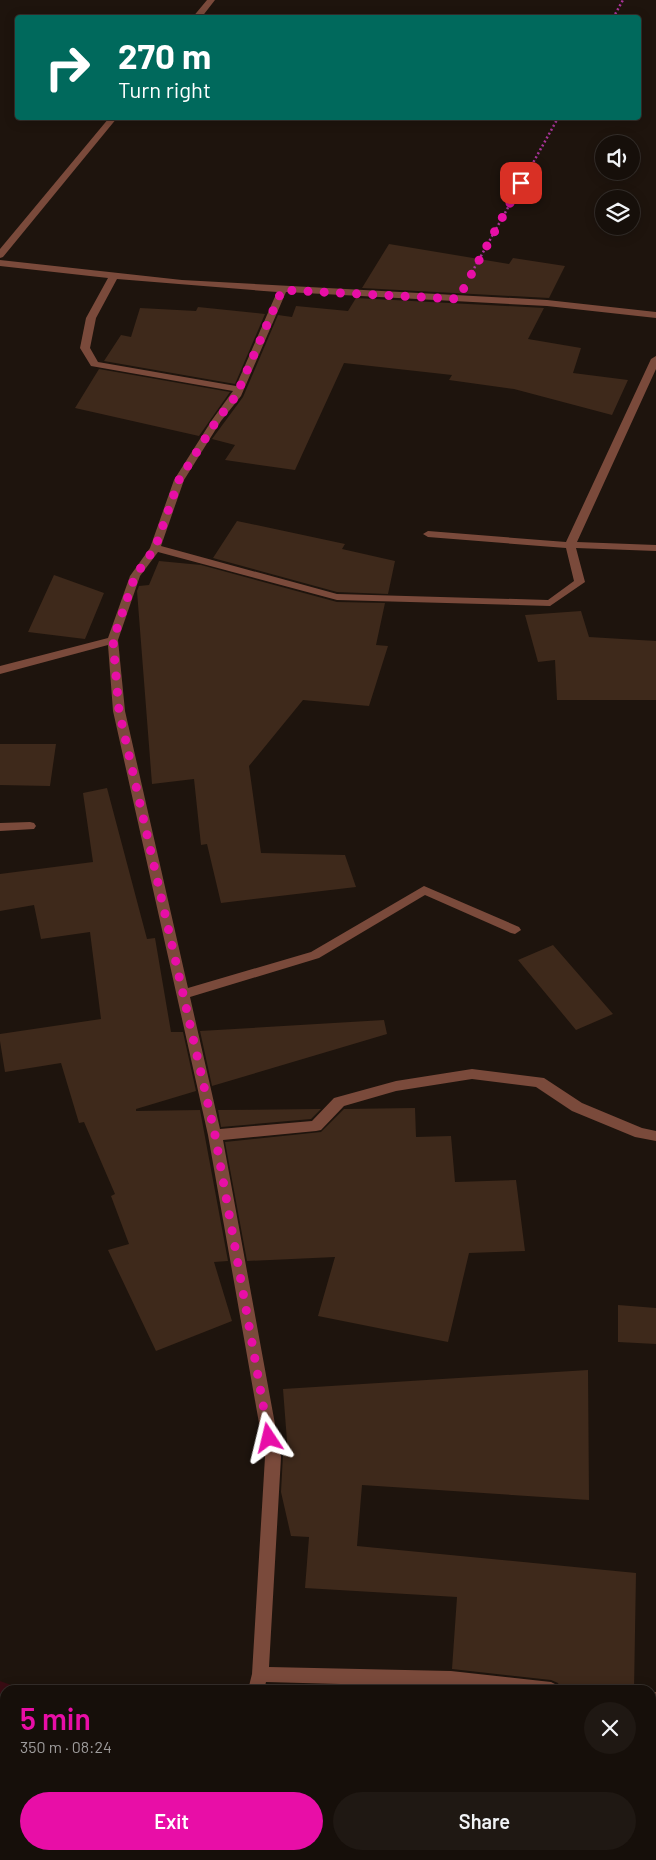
<!DOCTYPE html>
<html lang="en">
<head>
<meta charset="utf-8">
<style>
	:root { --surface:#160f0a; --page:#1f1813; --text:#f1f3f6; --muted:#9e9c9c; --line:#352f2b; --accent:#e80ea7 }
	body { margin:0; font-family:Barlow,sans-serif; background:var(--page); color:var(--text); height:100vh; display:flex; flex-direction:column; font-size:19px; white-space:nowrap }
	* { box-sizing:border-box; margin:0 }
	p { font-size:16px; color:var(--muted) }
	.icon { flex:none; width:28px; height:28px; fill:none; stroke:currentColor; stroke-width:2; stroke-linecap:round; stroke-linejoin:round }
	.map { position:relative; flex:1; overflow:hidden }
	.sheet { position:absolute; left:0px; top:1685px; width:656px; height:175px; display:flex; flex-direction:column; background:var(--surface); border-radius:15px 15px 0 0; box-shadow:0 2px 12px #0003,0 0 0 1px var(--line) }
	.sheet>* { flex:none }
	.top-card { position:absolute; left:15px; top:15px; width:626px; height:105px; border-radius:5px; box-shadow:0 2px 12px #0003,0 0 0 1px var(--line); background:#00695c; color:#fff; overflow:hidden }
	.buttons { position:absolute; left:595px; top:135px; display:grid; gap:10px }
	.buttons a { display:grid; place-items:center; width:45px; height:45px; border-radius:50%; background:var(--surface); box-shadow:0 2px 12px #0003,0 0 0 1px var(--line); font-size:25px }
	.pin { position:absolute; display:grid; place-items:center; width:42px; height:42px; color:#fff; margin:-21px; border-radius:10px; box-shadow:0 2px 8px #0006 }
	.me { position:absolute; width:55px; margin:-28px; rotate:350deg; stroke-linejoin:round; filter:drop-shadow(0 0 4px #0008) }
	.turn { display:flex; align-items:center; gap:18px; height:105px; padding:0 20px; font-size:22px }
	.turn .icon { width:65px; height:65px; stroke-width:2.5 }
	.turn b { display:block; font-size:35px; line-height:42px }
	.round { display:grid; place-items:center; flex:none; width:52px; height:52px; border-radius:26px; background:var(--page) }
	.summary { display:flex; align-items:center; justify-content:space-between; height:85px; padding:0 20px }
	h1 { font-size:30px; font-weight:600; line-height:38px; color:var(--accent) }
	.primary-button { display:flex; gap:10px; margin-top:auto; padding:10px 20px }
	.primary-button a { flex:1; height:58px; border-radius:30px; background:var(--accent); color:#fff; font-size:20px; font-weight:600; line-height:58px; text-align:center }
	.primary-button a+a { background:var(--page); color:var(--text) }
	.map>svg:first-child { display:block }
	.lines { fill:none; stroke-linecap:round; stroke-linejoin:round }
	.canal { fill:#390c13; fill-rule:evenodd }
	.building { fill:#3e291b }
	.path { stroke:#a93499; stroke-width:2.5; stroke-dasharray:2 2.5; stroke-linecap:butt }
	.minor { fill:#7a4a3b; fill-rule:evenodd }
	.route { stroke:#e80ea7; stroke-width:9; stroke-dasharray:0 16.2 }
</style>
</head>
<body>
<div class="map">
<svg width="656" height="1860" viewBox="0 0 656 1860">
	<rect width="100%" height="100%" fill="#1e140d"/>
	<g class="lines">
		<!-- canal -->
		<path class="canal" d="M0 1681 25 1690H5V1742L0 1741Z
			M113 1855H179L178 1860H112Z"/>
	</g>
	<!-- building -->
	<path class="building" d="M389 244 509 264 513 258 565 266 549 298 362 288Z
		M356 298 544 308 528 339 581 348 573 373 628 380 612 415 514 389 449 380 452 375 344 363 295 470 225 460 235 445 212 439 243 397 278 315 292 317 296 306 348 311Z
		M198 307 265 314 235 384 104 361 121 335 131 337 140 308 196 311Z
		M99 369 230 392 199 436 75 408Z
		M237 521 345 544 342 549 395 561 388 594 337 592 213 558Z
		M159 561 201 565 337 602 385 603 376 645 388 646 369 706 303 700 249 766 261 853 345 855 356 887 221 903 207 844 201 845 194 779 152 784 137 591 139 586 149 585Z
		M54 575 104 593 85 639 28 632Z
		M581 611 589 637 656 641V700H557L555 660 538 662 525 615Z
		M0 744H56L50 786 0 785Z
		M107 788 147 939 155 938 171 1032H183L196 1091 136 1109V1111L200 1110 228 1261 214 1262 232 1321 156 1351 108 1250 129 1244 111 1196 115 1194 84 1122 79 1123 61 1063 5 1072 0 1041V1034L101 1019 90 932 41 939 34 905 0 911V874L93 862 83 793Z
		M553 945 613 1014 576 1030 518 960Z
		M384 1020 387 1034 212 1086 200 1031Z
		M415 1108 416 1137 451 1136 455 1182 516 1180 525 1251 469 1253 448 1342 318 1316 335 1257 247 1261 225 1142 321 1132 344 1109Z
		M321 1109 311 1119 221 1127 218 1110Z
		M618 1305 656 1308V1344L618 1342Z
		M588 1370 589 1500 362 1485 357 1546 636 1573 634 1690H561L558 1683 551 1680 452 1669 457 1597 305 1588 309 1537 291 1536 281 1492 283 1455 288 1454 283 1389Z"/>
	<g class="lines">
		<!-- path -->
		<path class="path" d="M613 18 623 0
			M472 272 558 118"/>
		<!-- minor -->
		<path class="minor" d="M207 0H215L201 18H192Z
			M109 118H117L3 257 0 258V249Z
			M0 260 182 280 547 300 656 312V318L547 306 286 292 241 396 221 421 184 480 161 546 337 594 548 600 574 581 566 548 428 537 423 534 428 531 566 542 651 359 656 356V369L577 542 656 545V551L576 548 585 582 550 606 337 600 158 552 140 576 118 640 125 711 188 988 311 952 424 886 519 927 521 930 515 934 511 933 425 895 319 958 190 997 220 1129 312 1121 334 1098 396 1081 472 1069 544 1078 582 1103 642 1128 656 1131V1141L635 1137 572 1111 536 1087 472 1079 396 1091 344 1106 321 1130 316 1131 223 1140 281 1457 269 1667 451 1671 551 1682 557 1685 559 1690H481L451 1687 266 1682 264 1690H248L252 1674 265 1457 208 1135 113 711 108 645 0 674V666L108 638 130 576 150 548 174 480 212 420 233 391 91 366 80 348 86 318 108 278 0 266ZM117 279 277 292 236 386 98 362 90 348 96 318Z
			M30 822 34 823 36 826 34 829 0 831V823Z
			M651 1692H656V1708H651Z
			M234 1855H252L250 1860H232Z"/>
	</g>
	<g class="lines">
		<!-- route -->
		<path class="route" d="M269 1438 215 1135 119 711 113 640 135 576 155 548 179 480 217 420 236 396 282 290 458 299 521 183"/>
	</g>
</svg>
<div class="buttons">
<a><svg class="icon" aria-label="sound" viewBox="0 0 24 24"><path d="M4 9h4l5-4v14l-5-4H4zM17 9q2 3 0 6"/></svg></a>
<a><svg class="icon" aria-label="layers" viewBox="0 0 24 24"><path d="M12 4l9 5-9 5-9-5zM3 14l9 5 9-5"/></svg></a>
</div>
<div class="pin" style="left:521px;top:183px;background:#d93025"><svg class="icon" aria-label="arrive" viewBox="0 0 24 24"><path d="M6 21V4h12l-3 4 3 4H6"/></svg></div>
<svg class="me" style="left:269px;top:1438px" viewBox="-20 -20 40 40"><path d="M0-17L14 15 0 8-14 15z" fill="#e80ea7" stroke="#fff" stroke-width="4"/></svg>
<div class="top-card">
<div class="turn"><svg class="icon" aria-label="right" viewBox="0 0 24 24"><path d="M7 20v-9h11M14 6l5 5-5 5"/></svg><div><b>270 m</b>Turn right</div></div>
</div>
<section class="sheet">
<div class="summary"><div><h1>5 min</h1><p>350 m · 08:24</p></div><a class="round"><svg class="icon" aria-label="close" viewBox="0 0 24 24"><path d="M6 6l12 12M18 6L6 18"/></svg></a></div>
<div class="primary-button"><a>Exit</a><a>Share</a></div>
</section>
</div>
</body>
</html>
